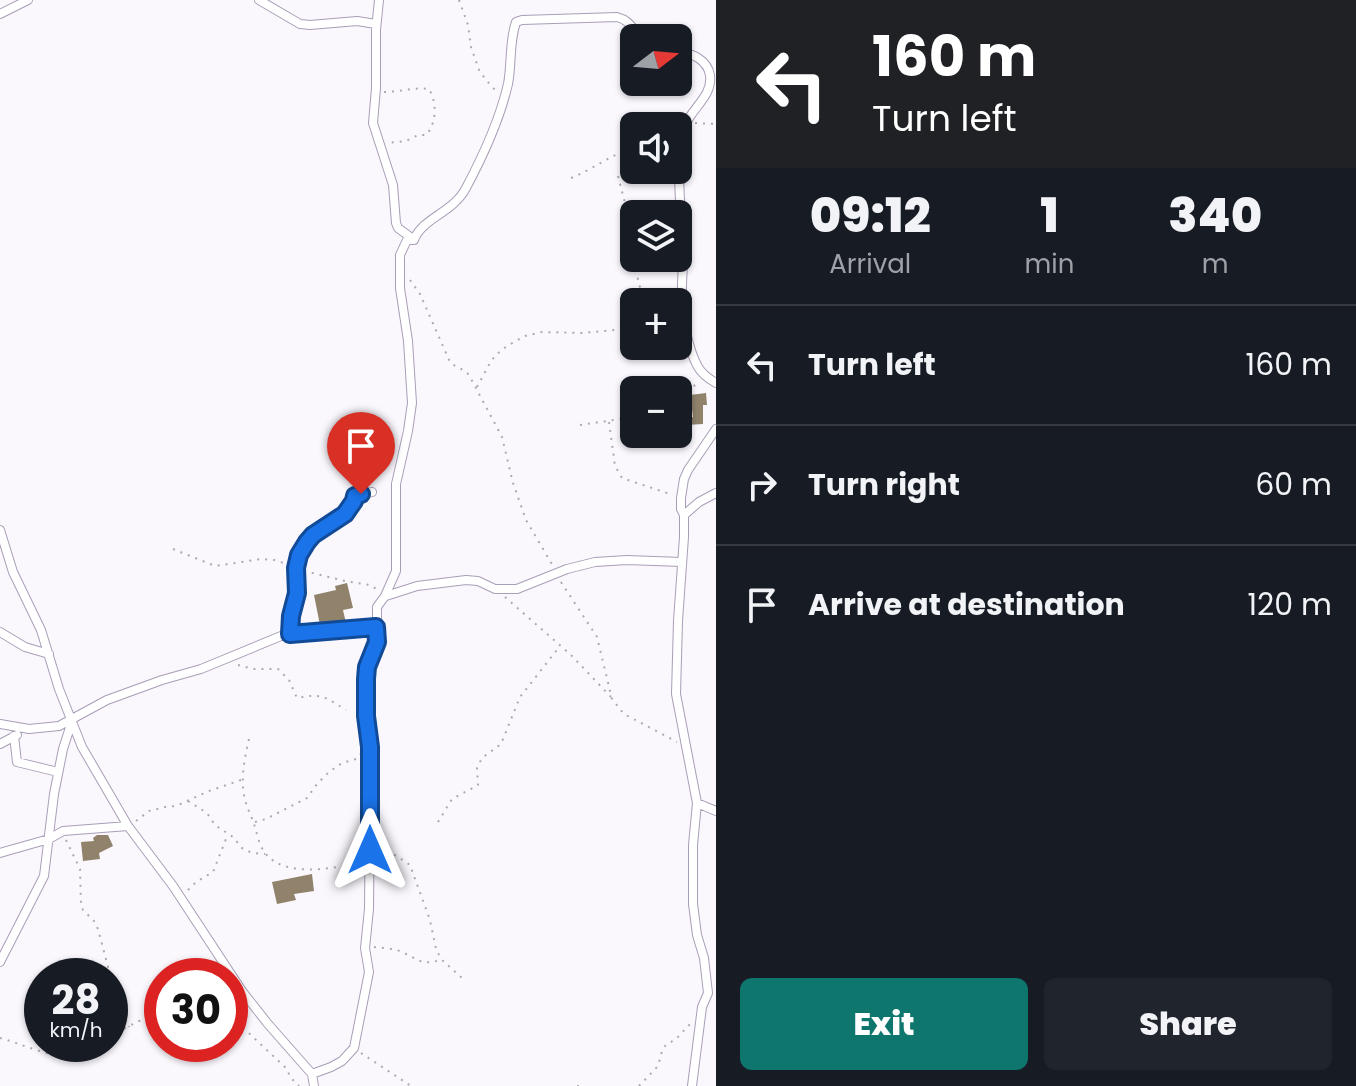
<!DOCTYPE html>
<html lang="en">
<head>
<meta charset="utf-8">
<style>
	:root { --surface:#171b24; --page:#20242c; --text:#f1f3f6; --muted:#9ea1a6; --line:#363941; --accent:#0f766e }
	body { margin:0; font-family:Poppins,sans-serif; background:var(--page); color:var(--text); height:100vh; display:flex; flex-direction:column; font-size:30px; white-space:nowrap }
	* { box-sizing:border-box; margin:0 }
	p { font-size:26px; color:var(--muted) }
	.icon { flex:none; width:44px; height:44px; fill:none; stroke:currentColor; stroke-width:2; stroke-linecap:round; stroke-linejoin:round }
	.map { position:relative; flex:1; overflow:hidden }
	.details { display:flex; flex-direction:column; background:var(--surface); width:640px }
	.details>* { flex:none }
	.hud { background:#202124; color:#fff; overflow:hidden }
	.needle { width:52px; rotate:74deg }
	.controls { position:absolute; left:620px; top:24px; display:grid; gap:16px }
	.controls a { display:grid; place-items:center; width:72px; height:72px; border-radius:12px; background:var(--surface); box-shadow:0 2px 6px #0004; font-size:40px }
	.speed { position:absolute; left:24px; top:958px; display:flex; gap:16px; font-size:40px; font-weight:700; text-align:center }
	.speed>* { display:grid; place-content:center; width:104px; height:104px; border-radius:50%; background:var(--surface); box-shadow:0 2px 6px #0004; line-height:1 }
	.speed small { font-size:20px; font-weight:400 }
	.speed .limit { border:12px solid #d22; background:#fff; color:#111 }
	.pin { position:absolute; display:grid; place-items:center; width:68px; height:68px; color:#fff; margin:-82px -34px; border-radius:50% 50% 50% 0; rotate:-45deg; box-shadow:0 0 8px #0007 }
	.pin .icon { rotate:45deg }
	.me { position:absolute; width:88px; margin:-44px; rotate:0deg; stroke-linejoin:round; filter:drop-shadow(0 0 6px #0008) }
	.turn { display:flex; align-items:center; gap:28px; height:168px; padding:0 24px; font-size:36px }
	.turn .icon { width:104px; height:104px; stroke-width:2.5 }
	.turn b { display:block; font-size:56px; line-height:68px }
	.eta { display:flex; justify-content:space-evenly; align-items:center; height:136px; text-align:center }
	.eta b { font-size:48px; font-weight:800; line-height:56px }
	.action { display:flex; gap:16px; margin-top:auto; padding:16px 24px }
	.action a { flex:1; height:92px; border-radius:12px; background:var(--accent); color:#fff; font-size:32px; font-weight:800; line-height:92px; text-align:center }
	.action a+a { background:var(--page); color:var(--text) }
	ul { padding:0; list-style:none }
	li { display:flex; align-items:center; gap:24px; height:120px; padding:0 24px; border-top:2px solid var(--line) }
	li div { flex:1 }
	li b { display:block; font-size:30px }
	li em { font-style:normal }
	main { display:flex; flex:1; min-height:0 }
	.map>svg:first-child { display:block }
	.building { fill:#90826b }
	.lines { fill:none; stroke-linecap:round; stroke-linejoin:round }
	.minor-casing { stroke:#a99eb7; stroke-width:10 }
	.path { stroke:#ada9b0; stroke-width:2; stroke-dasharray:2 6; stroke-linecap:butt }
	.minor { stroke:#fff; stroke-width:8 }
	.route-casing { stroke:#114b97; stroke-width:20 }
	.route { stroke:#1a73e8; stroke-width:14 }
</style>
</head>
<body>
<main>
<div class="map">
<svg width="716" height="1086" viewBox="0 0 716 1086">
	<rect width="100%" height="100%" fill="#faf7fd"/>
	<!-- building -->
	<path class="building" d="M706 393 707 405H703V424L687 425V417H693L690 395Z
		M347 583 353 608 343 610 346 623 320 625 314 595 336 590 335 586Z
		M97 835H108L113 846 99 853 100 859 83 861 81 842 94 841 93 838Z
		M312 874 314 891 294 894 296 900 277 904 272 882Z"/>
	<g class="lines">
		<!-- minor casing -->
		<g class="minor-casing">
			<path id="minor" d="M259 0 300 24 310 25 357 21 376 24
				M379 0 376 30V88L373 123 393 185 396 223 398 228 413 239
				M0 14 28 0
				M678 50C692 54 707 59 710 75 713 98 689 109 684 129 675 166 681 208 683 246 684 264 681 283 682 301 682 319 689 351 698 367 702 374 709 379 716 383
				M684 515 699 502 716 493
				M0 530 13 572 41 630 59 689 82 747 128 826 173 886 242 991 268 1024 312 1074 331 1067 342 1061 354 1048 369 972 365 948 369 909 370 802 366 679 367 667 377 642V607L385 596 396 571V484L408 431 412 403 408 341 400 288V255L407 240H414C422 218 453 213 466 188 483 156 500 119 508 84 512 63 509 42 516 22L522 20 617 17C632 21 632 31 644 38
				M386 596 417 586 466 580 478 581 495 589H517L567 569 595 562 627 560 682 562
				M0 632 25 647 49 654
				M290 634 291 616 297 593 296 568 299 555 313 535 345 514 354 501 355 496 372 492
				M0 724 29 729 59 726 107 700 162 680 201 669 281 636 301 632H323L376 627
				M14 736 17 762 58 772
				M0 744 17 735
				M697 803 716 811
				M0 853 49 839 63 831 128 826
				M0 962 44 876 54 794 63 749 72 721
				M312 1074 314 1086
				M692 1086 702 1007 708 993 704 958 697 935 693 904V845L697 803 676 694 678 621 684 537V515L681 509V498L684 479 688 470 716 429"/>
		</g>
		<!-- path -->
		<path class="path" d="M459 0 468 25 471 47 479 70 486 80 497 92
			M384 92C399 92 414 87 429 89 437 102 437 123 426 135H418L406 141 388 143
			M695 123 716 124
			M618 176 625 203 630 250 644 302
			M571 178C594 169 611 154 634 148
			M410 280 420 294 450 362C456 368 463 368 469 375L502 437 513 483 526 520 553 566
			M477 387 491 361 497 354 507 346 525 336 542 332 581 333 615 330 634 324
			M678 390 688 388 701 383
			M609 422 615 466 622 478 673 495
			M580 425 634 417
			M173 549 215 566 261 559 274 560 287 564
			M304 571 345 581 370 585 378 590
			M561 582 597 637 612 699 624 714 677 742
			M505 597 571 655 611 697
			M238 665 253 669H278L289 680 297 698C322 693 325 697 346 710
			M249 739C244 761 239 784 247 806 249 812 252 818 254 824 257 833 259 845 265 853 284 878 334 869 360 862
			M188 801 207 813 215 825 233 837 242 848 252 853 265 854
			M136 821 149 811 165 807 176 806 209 791 241 780
			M255 822 266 819 307 798 317 784 329 772 342 763 356 759 360 754
			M438 822 452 799 478 785 477 768 482 758 501 744 520 697 560 646
			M66 840 80 869 81 904 83 910 94 921 98 929 112 982 129 1027
			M379 850 392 853 410 865 430 920 436 949 441 959 462 978
			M188 890 196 882 213 872 228 834
			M374 947C383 948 393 948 402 952 418 959 421 966 440 960
			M230 1019 237 1022 286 1068 291 1078 299 1086
			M110 1036 139 1021 162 1016
			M0 1038C17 1042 53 1059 69 1055 77 1053 85 1047 92 1044
			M361 1053 411 1086
			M577 1086H583
			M639 1086 658 1066 662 1051 665 1046 677 1038 690 1024"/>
		<!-- minor -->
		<use href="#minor" class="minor"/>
	</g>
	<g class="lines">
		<!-- route casing -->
		<g class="route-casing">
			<path id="route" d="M361 494 355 496 354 501 345 514 313 535 307 542 299 555 296 568 297 593 291 616 290 634 376 627 377 642 367 667 366 679V716L370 747V850"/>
		</g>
		<!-- route -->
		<use href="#route" class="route"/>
	</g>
</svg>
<div class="controls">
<a><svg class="needle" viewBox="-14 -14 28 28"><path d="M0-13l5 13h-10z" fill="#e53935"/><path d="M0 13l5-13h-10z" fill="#9ea1a6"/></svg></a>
<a><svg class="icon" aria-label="sound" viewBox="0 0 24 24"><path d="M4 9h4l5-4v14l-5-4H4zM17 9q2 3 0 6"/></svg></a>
<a><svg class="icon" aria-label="layers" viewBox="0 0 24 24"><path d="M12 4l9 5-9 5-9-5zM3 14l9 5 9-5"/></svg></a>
<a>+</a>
<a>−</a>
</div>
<div class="speed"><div>28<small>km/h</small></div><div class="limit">30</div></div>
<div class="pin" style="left:361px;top:494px;background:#d93025"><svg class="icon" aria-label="arrive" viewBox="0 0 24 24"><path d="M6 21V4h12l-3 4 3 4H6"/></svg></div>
<svg class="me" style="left:370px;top:850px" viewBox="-20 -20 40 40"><path d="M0-17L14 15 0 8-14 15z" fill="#1a73e8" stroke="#fff" stroke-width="4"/></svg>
</div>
<section class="details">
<div class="hud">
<div class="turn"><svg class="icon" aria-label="left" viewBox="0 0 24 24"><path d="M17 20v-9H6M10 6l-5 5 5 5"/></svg><div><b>160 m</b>Turn left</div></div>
</div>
<div class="eta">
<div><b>09:12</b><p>Arrival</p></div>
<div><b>1</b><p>min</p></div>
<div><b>340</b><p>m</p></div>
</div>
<ul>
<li><svg class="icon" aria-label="left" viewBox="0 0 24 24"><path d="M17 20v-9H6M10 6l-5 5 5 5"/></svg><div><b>Turn left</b></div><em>160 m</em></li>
<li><svg class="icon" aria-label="right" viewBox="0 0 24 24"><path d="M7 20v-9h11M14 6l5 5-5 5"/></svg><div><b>Turn right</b></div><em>60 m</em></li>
<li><svg class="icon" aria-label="arrive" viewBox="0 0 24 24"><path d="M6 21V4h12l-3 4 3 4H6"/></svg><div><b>Arrive at destination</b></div><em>120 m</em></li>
</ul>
<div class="action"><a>Exit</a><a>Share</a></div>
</section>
</main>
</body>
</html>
